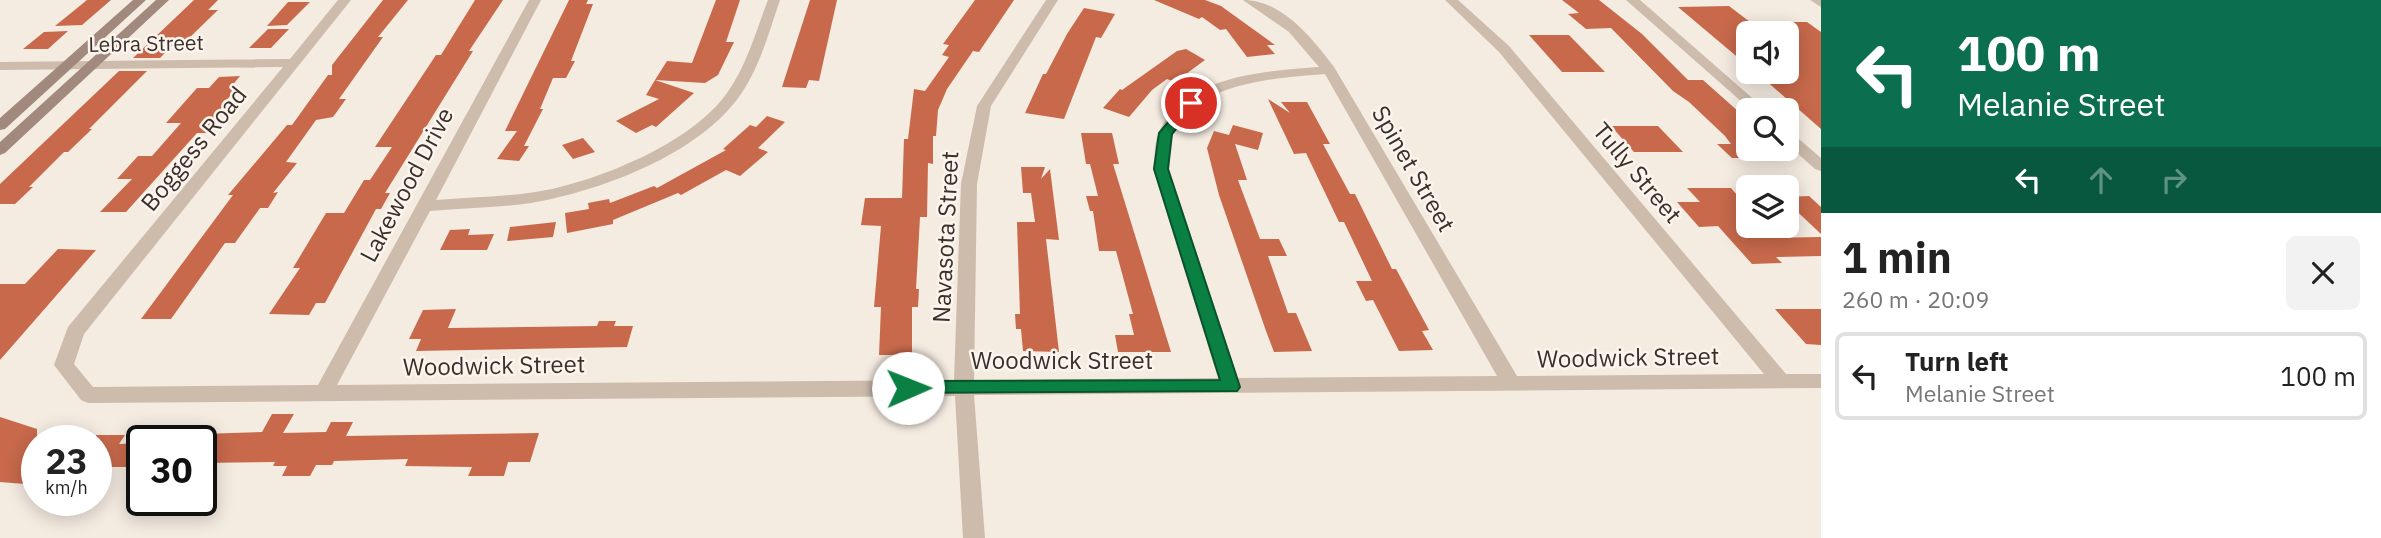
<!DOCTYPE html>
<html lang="en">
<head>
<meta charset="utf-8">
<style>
	:root { --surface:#fff; --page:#f2f2f2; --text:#222; --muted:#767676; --line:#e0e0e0 }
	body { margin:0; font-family:"IBM Plex Sans",sans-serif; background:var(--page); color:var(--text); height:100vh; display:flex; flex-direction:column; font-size:26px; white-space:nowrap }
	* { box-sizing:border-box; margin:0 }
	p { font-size:23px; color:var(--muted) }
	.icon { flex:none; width:38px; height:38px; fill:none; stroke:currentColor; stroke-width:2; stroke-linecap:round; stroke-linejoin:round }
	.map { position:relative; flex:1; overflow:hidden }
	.side { display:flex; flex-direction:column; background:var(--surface); width:560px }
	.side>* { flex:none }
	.guide { background:#0b6e4f; color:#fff; overflow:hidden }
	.controls { position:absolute; left:1736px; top:21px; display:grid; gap:14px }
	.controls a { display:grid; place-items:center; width:63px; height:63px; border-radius:10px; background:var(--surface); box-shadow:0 4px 18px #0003; font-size:35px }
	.speed { position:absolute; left:21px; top:425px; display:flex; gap:14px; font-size:35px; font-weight:700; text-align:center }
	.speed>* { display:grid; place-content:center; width:91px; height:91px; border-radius:50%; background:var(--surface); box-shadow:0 4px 18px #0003; line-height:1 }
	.speed small { font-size:18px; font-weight:400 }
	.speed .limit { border:4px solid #111; border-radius:10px; background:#fff; color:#111 }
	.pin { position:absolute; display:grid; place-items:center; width:60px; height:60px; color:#fff; margin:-30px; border:4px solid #fff; border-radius:50%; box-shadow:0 2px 7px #0007 }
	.me { position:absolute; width:77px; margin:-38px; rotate:89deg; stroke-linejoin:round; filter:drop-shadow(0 0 5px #0008) }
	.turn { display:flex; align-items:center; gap:24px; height:147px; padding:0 21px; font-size:32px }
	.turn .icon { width:91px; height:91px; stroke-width:2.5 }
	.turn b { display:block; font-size:49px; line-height:60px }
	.lanes { display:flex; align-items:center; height:66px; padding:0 21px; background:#0003; justify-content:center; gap:35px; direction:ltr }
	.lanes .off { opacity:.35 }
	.round { display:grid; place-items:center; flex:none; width:74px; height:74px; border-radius:10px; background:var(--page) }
	.summary { display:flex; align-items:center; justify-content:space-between; height:119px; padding:0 21px }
	h1 { font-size:42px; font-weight:700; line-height:52px }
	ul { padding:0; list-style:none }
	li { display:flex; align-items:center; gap:21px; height:88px; margin:0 14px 10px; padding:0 7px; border:4px solid var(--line); border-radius:10px }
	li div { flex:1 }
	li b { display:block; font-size:26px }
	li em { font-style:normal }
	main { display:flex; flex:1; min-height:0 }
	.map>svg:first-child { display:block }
	.building { fill:#c8694b }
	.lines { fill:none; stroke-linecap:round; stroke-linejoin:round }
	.street { fill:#cdbbac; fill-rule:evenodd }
	.secondary { fill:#a18a7d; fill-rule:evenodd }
	.route { fill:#0b8043; stroke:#07532c; stroke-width:2 }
	.labels { text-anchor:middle; stroke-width:5; stroke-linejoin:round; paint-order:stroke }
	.far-street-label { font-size:21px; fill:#3b302b; stroke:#fbf5ee }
	.street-label { font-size:24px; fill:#3b302b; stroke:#fbf5ee }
</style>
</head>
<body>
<main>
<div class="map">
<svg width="1821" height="538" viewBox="0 0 1821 538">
	<rect width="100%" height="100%" fill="#f4ebe1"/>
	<!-- building -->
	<path class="building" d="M87 0H111L82 25 55 26Z
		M194 0H218L208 10H218L187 40H178L160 58H133Z
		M383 0H408L378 37H383L339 99H346L333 117 316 120 286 162 297 163 273 193 278 192 268 208H260L235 243H225L171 319H141L233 195H228L287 125H292L328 75H332V65Z
		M475 0H503L469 51H473L385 193H390L381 209H376L325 303H316L309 315 269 314 300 268H293L326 213H344L364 180H370L392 147H375L436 55H441Z
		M569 0H588L586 4H593L571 61H575L566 78H553L540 109H543L524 146H529L519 161 497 159 517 131H505Z
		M716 0H740L726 42H734L718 75 705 83 655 80 667 61 692 63Z
		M810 0H837L819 81 809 80 806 88 782 87Z
		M975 0H1014L979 52 973 51 947 89 938 110 936 136H933V164L928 163 927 217H920L916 289H919L918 307H912V355H879L881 307H874L881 226 861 225 865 198H902L904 139H908L914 89 925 91 949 57 942 55 949 45 943 44Z
		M1154 0H1205L1221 6 1275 45H1267L1275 54 1247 57 1226 29 1220 30 1202 17 1199 19Z
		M1562 0H1599L1642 34 1688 80H1703L1748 120V149H1758L1768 158H1732L1717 144H1731L1725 136 1689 102 1673 91 1611 28 1586 29 1568 14 1579 13Z
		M288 2H310L287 25 267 26Z
		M1729 6 1750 22H1807L1821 32V129L1756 72H1787V33H1748V66L1678 7Z
		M1084 8 1115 14 1101 38 1096 37 1064 119 1025 113 1043 74H1046L1067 34Z
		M268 29H289L271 48H249Z
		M68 31 48 49H23L44 32Z
		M1529 35H1569L1605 72H1562Z
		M1186 49 1205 60 1175 82 1167 79 1152 90 1129 117 1103 108 1120 89 1122 90 1177 51Z
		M119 71H147L89 129H92L68 152H64L29 187H33L15 204H0V184Z
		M240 76 231 87H238L224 103H231L206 133H197L126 212H100L132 179H117L138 156H152L181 123H166L197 88H209L219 77Z
		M655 80 694 93 656 127 652 125 636 133 616 121 659 99 646 95Z
		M1268 99 1290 113 1281 102H1307L1330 144H1323L1350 194H1355L1392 269H1396L1429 330 1422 331 1433 350 1399 351 1373 300 1366 301 1356 281H1372L1344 222H1339L1306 153 1294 154Z
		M767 116 785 122 758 148 768 152 740 176 726 170 681 195 678 193 613 220V224L567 233 565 213 589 209 588 203 609 199 610 203 654 186 657 188 726 150 723 149 750 125 756 127Z
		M1233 125 1263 133 1258 150 1235 144 1247 180H1238L1260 239H1279L1287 256H1268L1288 313H1296L1312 351 1274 352 1266 331 1219 195 1207 148 1214 131 1229 135Z
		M1611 126H1658L1683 152H1634Z
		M1081 133H1112L1119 164H1113L1171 352H1118L1115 335H1134L1129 314H1133L1116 251H1099L1093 211H1090L1086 196H1098L1090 164H1086Z
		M583 138 595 152 573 159 562 145Z
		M1021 167H1045L1041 179 1050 169 1059 240 1046 239 1059 352 1023 351 1021 329H1016L1015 314H1020L1017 222H1035L1031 193H1023Z
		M1687 188H1731L1737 195 1748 194V228L1758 238 1821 237V256L1776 257 1782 263 1752 264 1718 226 1699 227 1677 202H1700Z
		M1809 196 1821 207V234L1787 202V197Z
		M556 222 553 237 507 241 510 227Z
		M470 229 468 235 494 234 487 250H440L450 230Z
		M58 249 96 250 0 360V284H25Z
		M456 309 448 328 597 326 599 321H616L614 326H633L627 347 416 351 421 339H409L423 310Z
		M1775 309H1821V345L1806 344Z
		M272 414H294L283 433 326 432 331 422H353L346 436 539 433 530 462H508L504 476H468L472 467 405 466 408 459 334 461 332 465H316L310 476H282L287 466H273L275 462 201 463V434L262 432Z
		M0 417 37 429V485L0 482Z
		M96 435H125L119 444 142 443V467H96Z"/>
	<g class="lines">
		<!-- street -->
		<path class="street" d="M338 0H351L84 334 74 364 93 387 318 385 529 0H541L436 200C474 197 514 197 552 189 609 176 693 141 727 93 747 65 756 31 768 0H780C769 32 760 66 741 94 700 154 601 191 531 203 498 208 464 208 430 211L337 385 954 380 961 184 977 106 1046 0H1058L991 106 977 184 974 380 1218 378 1153 169C1155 158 1154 147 1157 137 1180 75 1265 71 1319 67L1289 32 1243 0C1282 0 1312 38 1334 67L1517 376 1764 374 1499 52 1445 0H1458L1509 46 1786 374H1821V388L974 395 985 538H963L955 396 88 403 81 400 54 365 68 327 283 67 0 70V62L290 59ZM1325 74 1497 376 1238 378 1169 169C1170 159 1169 147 1172 137 1192 82 1277 78 1325 74Z
			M1626 0H1640L1766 110H1751Z
			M1810 0H1821V7Z
			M1787 131 1792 133 1821 158V171L1815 169 1787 144Z"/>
		<!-- secondary -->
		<path class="secondary" d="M133 0H146L5 129 0 130V118Z
			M156 0H169L5 153 0 155V142Z"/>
	</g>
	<!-- route -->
	<path class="route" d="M1191 99 1197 103 1172 134 1168 169 1240 387 1237 391 902 393 899 388 902 383 908 381 1220 380 1154 169 1159 133 1186 101Z"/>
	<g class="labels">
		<!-- far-street labels -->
		<g class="far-street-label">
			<text transform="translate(146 44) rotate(-1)" y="7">Lebra Street</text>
		</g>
		<!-- street labels -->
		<g class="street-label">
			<text transform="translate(194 149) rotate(-51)" y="8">Boggess Road</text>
			<text transform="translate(1413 169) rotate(60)" y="8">Spinet Street</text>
			<text transform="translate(1637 173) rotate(50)" y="8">Tully Street</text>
			<text transform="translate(407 185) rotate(-62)" y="8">Lakewood Drive</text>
			<text transform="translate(946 237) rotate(-87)" y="8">Navasota Street</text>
			<text transform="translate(1628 358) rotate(-1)" y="8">Woodwick Street</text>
			<text x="1062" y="369">Woodwick Street</text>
			<text transform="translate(494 366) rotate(-1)" y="8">Woodwick Street</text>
		</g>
	</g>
</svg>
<div class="controls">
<a><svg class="icon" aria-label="sound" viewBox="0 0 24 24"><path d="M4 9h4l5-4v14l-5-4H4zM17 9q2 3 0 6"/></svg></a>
<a><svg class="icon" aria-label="search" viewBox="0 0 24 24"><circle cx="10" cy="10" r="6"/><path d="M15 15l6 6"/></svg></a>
<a><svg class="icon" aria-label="layers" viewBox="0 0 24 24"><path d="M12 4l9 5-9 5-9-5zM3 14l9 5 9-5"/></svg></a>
</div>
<div class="speed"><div>23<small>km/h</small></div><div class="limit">30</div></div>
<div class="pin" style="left:1191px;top:103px;background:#d93025"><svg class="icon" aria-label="arrive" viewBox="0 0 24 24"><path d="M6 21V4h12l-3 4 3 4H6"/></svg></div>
<svg class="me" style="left:908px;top:388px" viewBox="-20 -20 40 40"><circle r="19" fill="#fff"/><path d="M0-13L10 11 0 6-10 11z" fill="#0b8043"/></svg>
</div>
<section class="side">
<div class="guide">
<div class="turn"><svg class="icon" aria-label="left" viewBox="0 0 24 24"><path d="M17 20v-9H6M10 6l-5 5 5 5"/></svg><div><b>100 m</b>Melanie Street</div></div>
<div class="lanes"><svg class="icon" aria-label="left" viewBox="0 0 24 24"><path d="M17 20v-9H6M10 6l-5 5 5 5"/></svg><svg class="icon off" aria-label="ahead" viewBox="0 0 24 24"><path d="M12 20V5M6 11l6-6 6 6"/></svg><svg class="icon off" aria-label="right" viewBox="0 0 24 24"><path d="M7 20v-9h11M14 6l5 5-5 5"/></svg></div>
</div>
<div class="summary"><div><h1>1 min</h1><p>260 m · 20:09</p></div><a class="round"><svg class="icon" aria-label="close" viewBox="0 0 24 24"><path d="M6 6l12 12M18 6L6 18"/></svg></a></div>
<ul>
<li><svg class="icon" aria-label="left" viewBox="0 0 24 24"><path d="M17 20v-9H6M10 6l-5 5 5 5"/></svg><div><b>Turn left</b><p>Melanie Street</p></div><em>100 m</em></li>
</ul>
</section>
</main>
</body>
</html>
